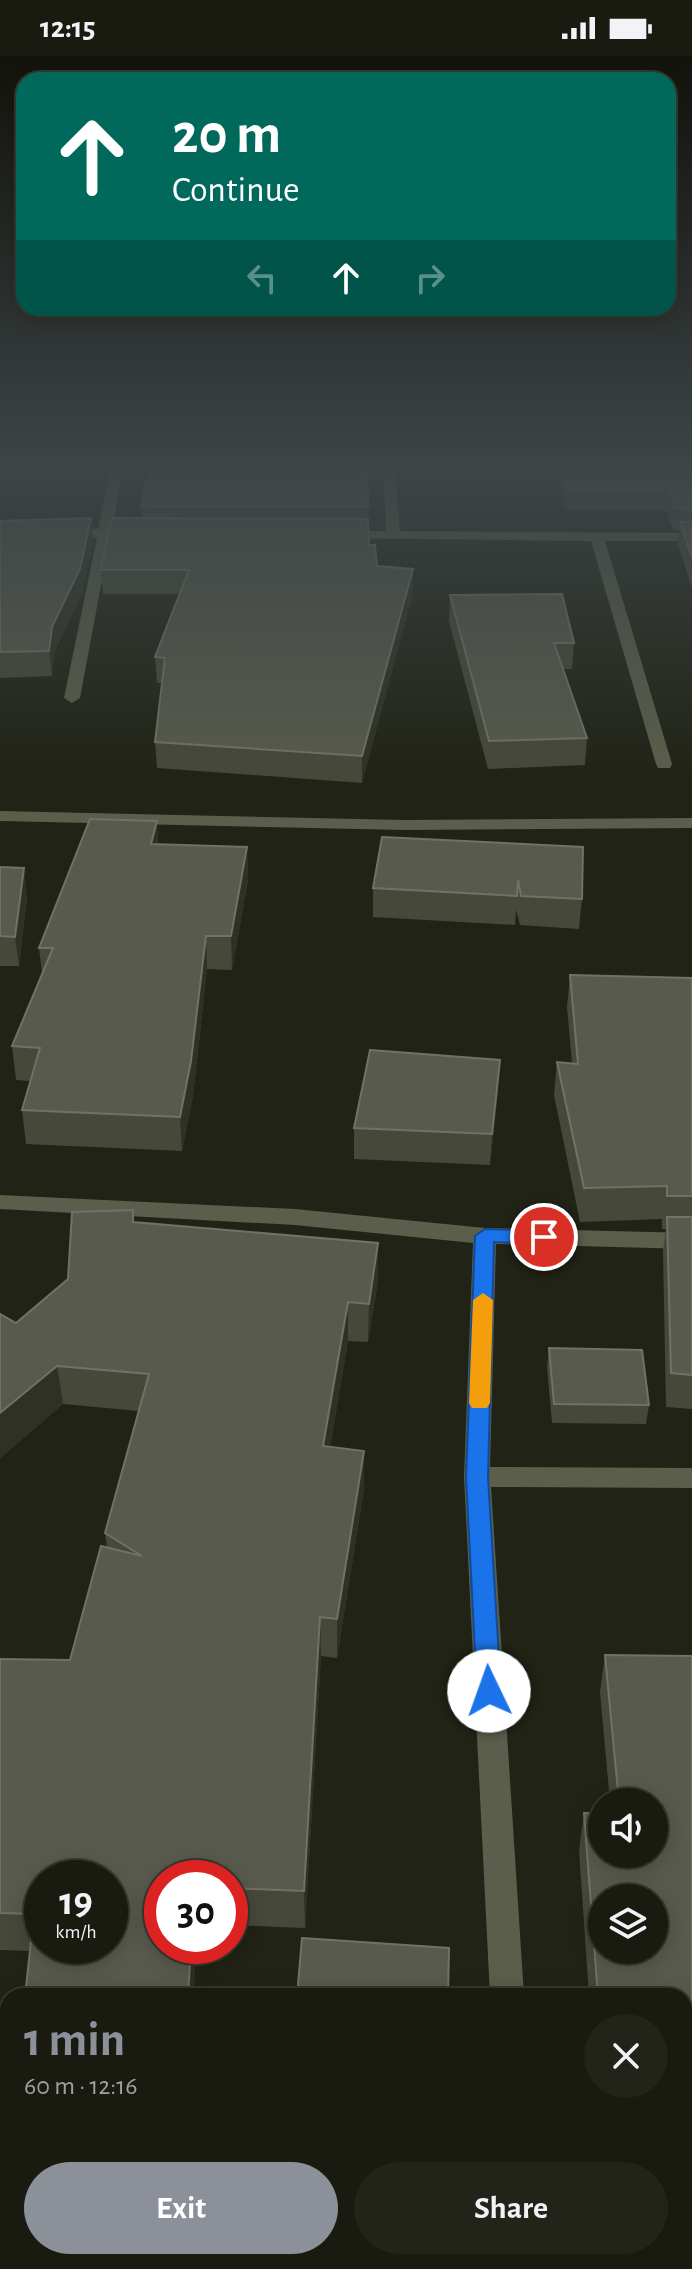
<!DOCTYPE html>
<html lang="en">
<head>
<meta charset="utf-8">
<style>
	:root { --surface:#191a10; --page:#222319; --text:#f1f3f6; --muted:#9fa19f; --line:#373830; --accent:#8c9099 }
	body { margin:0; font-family:"Alegreya Sans",sans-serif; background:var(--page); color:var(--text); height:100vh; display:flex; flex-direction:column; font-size:30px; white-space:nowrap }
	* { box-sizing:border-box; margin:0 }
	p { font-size:26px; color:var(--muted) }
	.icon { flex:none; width:44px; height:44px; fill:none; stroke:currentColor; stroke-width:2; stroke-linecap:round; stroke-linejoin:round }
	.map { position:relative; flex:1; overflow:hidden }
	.sheet { position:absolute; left:0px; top:1932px; width:692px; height:282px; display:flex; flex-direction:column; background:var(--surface); border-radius:24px 24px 0 0; box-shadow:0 4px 20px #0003,0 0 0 2px var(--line) }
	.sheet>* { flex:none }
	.banner { position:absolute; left:16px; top:16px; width:660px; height:244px; border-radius:24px; box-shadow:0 4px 20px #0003,0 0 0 2px var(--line); background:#00695c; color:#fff; overflow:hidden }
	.fabs { position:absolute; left:588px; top:1732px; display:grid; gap:16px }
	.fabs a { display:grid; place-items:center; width:80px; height:80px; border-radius:50%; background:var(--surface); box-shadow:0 4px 20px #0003,0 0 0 2px var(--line); font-size:40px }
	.speed { position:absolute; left:24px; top:1804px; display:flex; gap:16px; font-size:40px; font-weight:700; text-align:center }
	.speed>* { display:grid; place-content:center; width:104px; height:104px; border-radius:50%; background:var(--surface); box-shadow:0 4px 20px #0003,0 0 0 2px var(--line); line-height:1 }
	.speed small { font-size:20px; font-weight:400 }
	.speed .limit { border:12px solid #d22; background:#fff; color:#111 }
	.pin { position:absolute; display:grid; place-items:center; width:68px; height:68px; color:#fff; margin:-34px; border:4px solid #fff; border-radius:50%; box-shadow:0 2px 8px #0007 }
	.me { position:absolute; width:88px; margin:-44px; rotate:357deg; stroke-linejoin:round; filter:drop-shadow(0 0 6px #0008) }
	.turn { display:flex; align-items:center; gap:28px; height:168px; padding:0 24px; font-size:36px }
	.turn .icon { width:104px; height:104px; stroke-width:2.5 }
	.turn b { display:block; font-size:56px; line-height:68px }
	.lanes { display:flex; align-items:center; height:76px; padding:0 24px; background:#0003; justify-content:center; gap:40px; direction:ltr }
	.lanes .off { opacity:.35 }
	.round { display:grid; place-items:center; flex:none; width:84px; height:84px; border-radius:42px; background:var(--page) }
	.head { display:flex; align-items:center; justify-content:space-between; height:136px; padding:0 24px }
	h1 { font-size:48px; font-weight:700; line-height:60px; color:var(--accent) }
	.cta { display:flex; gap:16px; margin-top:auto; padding:16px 24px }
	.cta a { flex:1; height:92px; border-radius:48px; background:var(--accent); color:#fff; font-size:32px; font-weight:700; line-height:92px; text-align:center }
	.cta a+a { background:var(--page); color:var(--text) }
	.status { display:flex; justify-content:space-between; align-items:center; height:56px; padding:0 40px; background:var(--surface); direction:ltr }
	.status svg { height:22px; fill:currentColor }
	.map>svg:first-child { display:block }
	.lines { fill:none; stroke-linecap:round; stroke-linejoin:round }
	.minor { fill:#5b5e4b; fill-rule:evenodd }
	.wall { fill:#46483a }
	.shaded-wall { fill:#2f3124 }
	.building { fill:#585a4d; stroke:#707265; stroke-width:2; fill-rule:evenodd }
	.route { fill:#1a73e8; stroke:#114b97; stroke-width:2 }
	.slow { fill:#f59e0b }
</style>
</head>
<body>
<div class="status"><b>12:15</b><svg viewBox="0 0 49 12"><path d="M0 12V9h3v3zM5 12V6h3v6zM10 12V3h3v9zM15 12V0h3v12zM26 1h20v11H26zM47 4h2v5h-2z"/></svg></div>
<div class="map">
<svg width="692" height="2213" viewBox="0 0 692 2213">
	<rect width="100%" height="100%" fill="#212316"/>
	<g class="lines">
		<!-- minor -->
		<path class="minor" d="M111 412H123L112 473H135L142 477 135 481H110L80 642 72 647 64 642 97 481H65L58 477 65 473H98Z
			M383 412H395L400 475 692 477V485H605L672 708 670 712H658L656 708 591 485 336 482V476L341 475H386Z
			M0 755 405 764 692 762V772L405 774 0 765Z
			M0 1139 295 1153 485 1172 692 1177V1193L496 1188 490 1411 692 1412V1432L491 1431 524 1940H490L464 1421 473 1187 295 1169 0 1153Z
			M504 2206H540L541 2213H505Z"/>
	</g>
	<!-- wall -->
	<path class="wall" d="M367 412 369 489 377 510 413 513V537L362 727 157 712 155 686 162 627H157L155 601 180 538H103L101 514 142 462 141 450Z
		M557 412H692V532L678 488 679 474H673L667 455 565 454Z
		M91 462 93 485 82 537 54 597 52 620 0 622V465Z
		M450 539 574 587 572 613H563L587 682 585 709 488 713 449 565Z
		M382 781 582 843 579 873 520 869 516 854 515 869 373 861V832Z
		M158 788 247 791 248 824 232 914 207 913 193 1040 182 1095 26 1088 22 1054 30 1025 16 1024 12 990 42 917 39 892Z
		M0 811 27 841 19 910H0Z
		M570 919 692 922V1353L666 1351 663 1195 666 1173H662V1163L580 1166 554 1039 557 1006 572 1007 567 951Z
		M498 1035 490 1109 354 1103V1072Z
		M134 1166 378 1187V1225L368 1286 348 1285 330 1391 364 1433 337 1602 321 1600 305 1872 230 1869V1822H162L30 1895 0 1894V1603L70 1604 107 1492 105 1477 139 1355 63 1348 0 1402V1258L16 1267 68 1223Z
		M549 1292 649 1349 646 1368 552 1367 547 1311Z
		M605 1599 692 1600V2007H684V1940H589L579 1794 584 1757 602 1798 654 1746H610L600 1636Z
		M8 2095V2206H441V2213H4L0 2200V2169Z"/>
	<!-- shaded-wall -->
	<path class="shaded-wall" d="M91 462 93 485 82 537 54 597 52 620 49 595 52 571Z
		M413 513V537L362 727V700Z
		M157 765 159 797 151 788Z
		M247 791 248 824 232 914 231 880Z
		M24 812 27 841 19 910 15 881Z
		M206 880 207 913 193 1040 182 1095 180 1061Z
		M500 1004 498 1035 490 1109 492 1078Z
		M378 1187V1225L368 1286 369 1248Z
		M348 1246V1285L324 1429 323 1390Z
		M57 1310 63 1348 0 1402V1357Z
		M364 1395V1433L337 1602V1563Z
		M320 1561 321 1600 305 1872 304 1835Z
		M191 1890H196L194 1940H188Z"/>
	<!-- building -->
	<path class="building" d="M150 412H367L368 451 141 450Z
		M562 412H692V453L675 452 669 433H566Z
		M91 462 80 513 52 571 49 595 0 596V465Z
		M111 462 368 463 369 489H375L377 510 413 513 362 700 155 686 165 602 155 601 189 514H101Z
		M680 466H692V502Z
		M562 538 574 587H554L587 682 489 685 450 539Z
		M90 763 157 765 151 788 247 791 231 880H206L191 1005 180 1061 22 1054 40 992 12 990 53 892H39Z
		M382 781 583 791 582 843 521 840 518 824 517 840 373 832Z
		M0 811 24 812 15 881 0 880Z
		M570 919 692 922V1140H667V1130L584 1132 557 1006 578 1008Z
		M370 994 500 1004 492 1078 354 1072Z
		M133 1154V1166L378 1187 369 1248 348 1246 323 1390 364 1395 337 1563 320 1561 304 1835 230 1832V1822H162V1890H191L188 1940H25L34 1858 0 1857V1603L70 1604 101 1490 142 1500 105 1477 149 1318 57 1310 0 1357V1258L16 1267 68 1223 72 1156ZM42 1822H110V1890H42Z
		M667 1161H692V1319L671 1317Z
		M549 1292 642 1294 649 1349 554 1348Z
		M605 1599 692 1600V1972L684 1971V1940H598L584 1757H602V1798H654V1746H619ZM602 1842H654V1894H602Z
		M302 1882 449 1892 448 1940H297Z
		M8 2095V2191H0V2169Z
		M232 2206H441V2213H231Z"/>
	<!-- sky -->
	<linearGradient id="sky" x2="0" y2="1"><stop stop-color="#12130c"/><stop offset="0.57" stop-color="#3d4547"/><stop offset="1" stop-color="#3d4547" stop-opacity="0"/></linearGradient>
	<rect width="692" height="721" fill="url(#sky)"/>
	<!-- route -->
	<path class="route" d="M485 1173 544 1175 553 1181 544 1188 494 1186 488 1421 501 1635 498 1642 489 1645 481 1642 477 1635 466 1421 475 1180Z"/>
	<!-- slow -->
	<path class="slow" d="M483 1237 493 1244 490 1347 487 1352H472L469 1347 473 1244Z"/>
</svg>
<div class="fabs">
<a><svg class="icon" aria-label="sound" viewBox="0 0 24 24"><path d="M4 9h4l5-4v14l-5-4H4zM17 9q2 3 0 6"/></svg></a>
<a><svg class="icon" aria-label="layers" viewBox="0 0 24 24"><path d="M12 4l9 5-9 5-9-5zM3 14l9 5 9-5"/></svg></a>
</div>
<div class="speed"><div>19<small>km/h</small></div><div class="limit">30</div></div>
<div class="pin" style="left:544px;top:1181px;background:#d93025"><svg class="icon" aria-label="arrive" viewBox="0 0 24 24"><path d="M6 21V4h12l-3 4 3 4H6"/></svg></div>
<svg class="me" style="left:489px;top:1635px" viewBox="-20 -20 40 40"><circle r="19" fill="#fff"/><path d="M0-13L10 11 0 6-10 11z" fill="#1a73e8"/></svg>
<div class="banner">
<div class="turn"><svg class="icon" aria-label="ahead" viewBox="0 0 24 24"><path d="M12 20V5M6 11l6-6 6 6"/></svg><div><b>20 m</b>Continue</div></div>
<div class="lanes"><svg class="icon off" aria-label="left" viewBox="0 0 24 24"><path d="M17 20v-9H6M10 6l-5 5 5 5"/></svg><svg class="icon" aria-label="ahead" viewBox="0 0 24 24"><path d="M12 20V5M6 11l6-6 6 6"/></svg><svg class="icon off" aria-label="right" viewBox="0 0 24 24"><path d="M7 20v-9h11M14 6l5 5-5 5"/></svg></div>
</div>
<section class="sheet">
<div class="head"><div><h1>1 min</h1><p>60 m · 12:16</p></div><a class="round"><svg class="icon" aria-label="close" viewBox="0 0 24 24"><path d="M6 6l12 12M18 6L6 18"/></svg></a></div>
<div class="cta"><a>Exit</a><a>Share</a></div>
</section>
</div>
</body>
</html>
